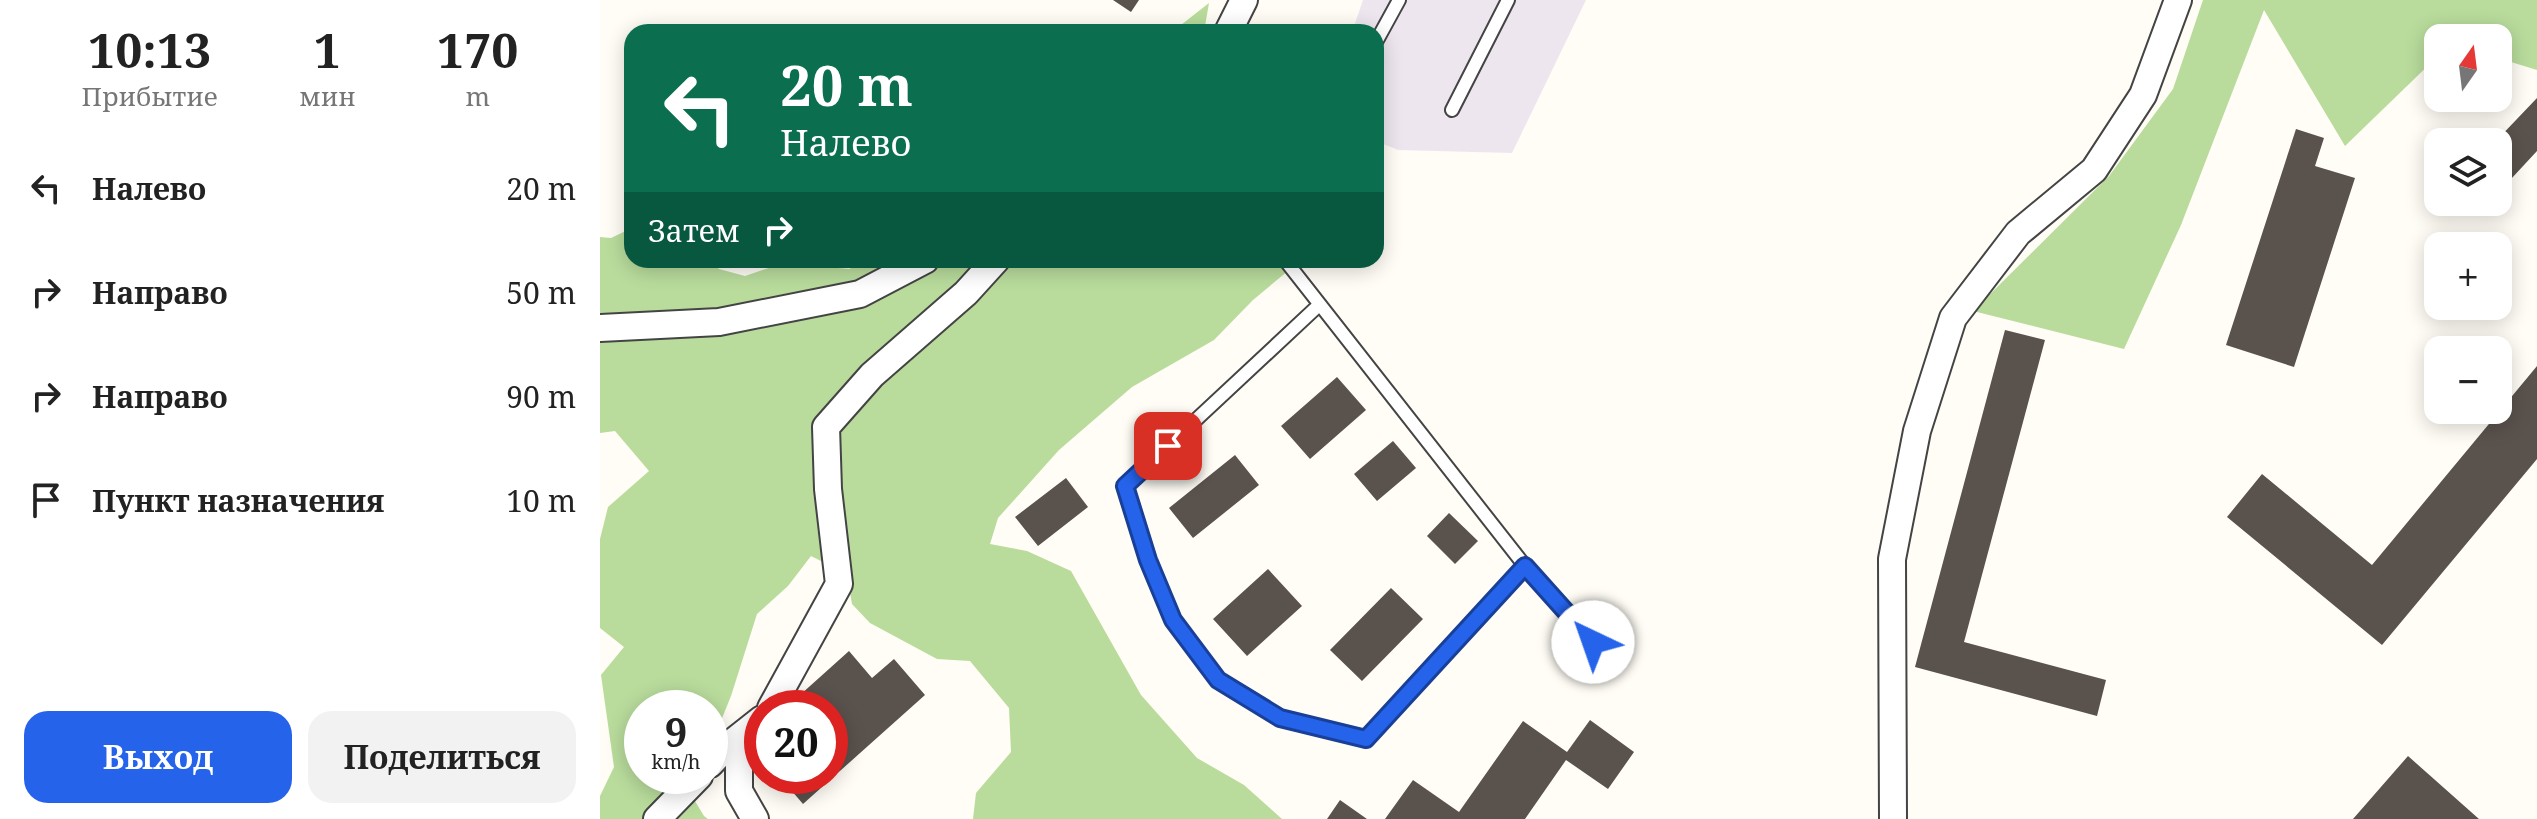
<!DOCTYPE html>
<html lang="ru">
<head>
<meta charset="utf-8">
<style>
	:root { --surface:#fff; --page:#f2f2f2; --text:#222; --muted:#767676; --accent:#2563eb }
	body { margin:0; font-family:"Noto Serif",serif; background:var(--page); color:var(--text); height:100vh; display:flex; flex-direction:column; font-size:30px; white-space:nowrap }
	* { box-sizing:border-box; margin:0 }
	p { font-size:26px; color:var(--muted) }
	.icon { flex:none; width:44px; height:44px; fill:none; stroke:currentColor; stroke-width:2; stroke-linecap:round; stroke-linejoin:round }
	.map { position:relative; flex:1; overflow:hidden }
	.panel { display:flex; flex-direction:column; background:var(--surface); width:600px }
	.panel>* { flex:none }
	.top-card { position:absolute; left:24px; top:24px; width:760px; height:244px; border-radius:24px; box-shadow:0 4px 20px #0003; background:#0b6e4f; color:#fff; overflow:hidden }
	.needle { width:52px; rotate:14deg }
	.tools { position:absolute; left:1824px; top:24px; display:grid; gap:16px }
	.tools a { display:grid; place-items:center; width:88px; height:88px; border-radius:16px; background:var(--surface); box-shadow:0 4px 20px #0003; font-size:40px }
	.speed { position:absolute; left:24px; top:690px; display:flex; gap:16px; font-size:40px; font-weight:700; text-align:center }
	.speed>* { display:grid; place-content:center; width:104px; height:104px; border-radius:50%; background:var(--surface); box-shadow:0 4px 20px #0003; line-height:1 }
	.speed small { font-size:20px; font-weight:400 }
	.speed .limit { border:12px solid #d22; background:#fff; color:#111 }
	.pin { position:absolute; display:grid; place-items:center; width:68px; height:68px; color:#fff; margin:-34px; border-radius:16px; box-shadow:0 4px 12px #0006 }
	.me { position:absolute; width:88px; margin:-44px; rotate:318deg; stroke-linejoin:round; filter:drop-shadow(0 0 6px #0008) }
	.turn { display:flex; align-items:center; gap:28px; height:168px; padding:0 24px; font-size:36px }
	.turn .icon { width:104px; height:104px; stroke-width:2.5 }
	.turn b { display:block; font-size:56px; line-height:68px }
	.then { display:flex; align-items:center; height:76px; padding:0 24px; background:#0003; gap:16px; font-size:30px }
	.eta { display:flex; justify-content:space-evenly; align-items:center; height:136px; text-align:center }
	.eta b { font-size:48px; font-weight:700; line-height:56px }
	.action { display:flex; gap:16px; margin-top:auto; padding:16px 24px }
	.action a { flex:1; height:92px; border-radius:24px; background:var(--accent); color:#fff; font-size:32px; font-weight:700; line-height:92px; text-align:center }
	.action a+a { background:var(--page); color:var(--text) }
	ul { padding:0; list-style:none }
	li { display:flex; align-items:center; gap:24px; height:104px; padding:0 24px }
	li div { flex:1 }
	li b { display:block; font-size:30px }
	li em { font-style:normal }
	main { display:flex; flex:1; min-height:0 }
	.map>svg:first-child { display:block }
	.industrial { fill:#eee6ef }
	.forest { fill:#b9dc9c }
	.building { fill:#5a524d }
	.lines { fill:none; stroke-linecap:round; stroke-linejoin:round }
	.service-casing { stroke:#444; stroke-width:16 }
	.minor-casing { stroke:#444; stroke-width:30 }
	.service { stroke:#fff; stroke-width:12 }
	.minor { stroke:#fff; stroke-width:26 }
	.route-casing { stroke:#184099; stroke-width:20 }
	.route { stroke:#2563eb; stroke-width:14 }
</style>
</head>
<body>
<main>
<section class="panel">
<div class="eta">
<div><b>10:13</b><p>Прибытие</p></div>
<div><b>1</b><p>мин</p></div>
<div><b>170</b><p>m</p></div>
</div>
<ul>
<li><svg class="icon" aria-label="left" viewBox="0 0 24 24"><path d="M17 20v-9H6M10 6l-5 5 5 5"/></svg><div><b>Налево</b></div><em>20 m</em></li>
<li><svg class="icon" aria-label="right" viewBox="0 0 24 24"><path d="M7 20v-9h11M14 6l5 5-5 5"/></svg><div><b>Направо</b></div><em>50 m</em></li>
<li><svg class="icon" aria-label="right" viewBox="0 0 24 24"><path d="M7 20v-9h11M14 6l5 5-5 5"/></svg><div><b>Направо</b></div><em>90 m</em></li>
<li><svg class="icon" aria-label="arrive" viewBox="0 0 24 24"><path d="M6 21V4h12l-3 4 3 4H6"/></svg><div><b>Пункт назначения</b></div><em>10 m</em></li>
</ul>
<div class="action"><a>Выход</a><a>Поделиться</a></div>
</section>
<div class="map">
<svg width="1937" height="819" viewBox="0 0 1937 819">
	<rect width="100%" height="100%" fill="#fffdf5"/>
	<!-- industrial -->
	<path class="industrial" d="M763 0H986L912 153 798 150 776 141V32H752Z"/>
	<!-- forest -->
	<path class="forest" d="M1603 0H1937V70L1898 58V38H1838V56L1745 146 1664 10 1581 225 1524 349 1373 311 1509 176 1573 89Z
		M609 3 604 32H572Z
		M32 228V260H110L119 269 145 276 183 263 249 269 268 260H701L653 300 614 340 532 387 459 450 398 518 390 544 427 551 471 571 541 695 597 758 644 785 682 819H373L376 793 411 752 409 708 370 661 337 659 270 623 252 604 247 574 211 556 188 586 157 614 131 696 112 743 110 744V708H42V776H80L104 816 108 819H0V796L14 767 1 675 24 647 0 628V539L8 507 49 471 15 431 0 433V237L11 238Z"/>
	<!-- building -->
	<path class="building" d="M513 0H539L531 12Z
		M1937 98V151L1898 193V142H1895Z
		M1696 129 1724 138 1715 166 1755 178 1694 367 1626 345Z
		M1405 330 1445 340 1364 642 1506 680 1497 716 1315 667Z
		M1937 366V459L1782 645 1627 517 1662 474 1772 565Z
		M737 377 766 410 710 459 681 426Z
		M793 441 816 468 777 501 754 474Z
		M635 455 659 485 593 538 569 508Z
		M466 478 488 507 438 546 415 517Z
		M849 513 878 541 855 564 827 536Z
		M668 569 702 606 647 656 613 619Z
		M791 588 823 619 762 681 730 650Z
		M249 651 272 678 294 659 325 695 203 804 179 776H230V708H211L200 695Z
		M990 720 1034 752 1008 789 966 760 925 819H785L813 780 859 812 923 721 967 752Z
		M1808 756 1879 819H1753Z
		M740 800 767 819H727Z"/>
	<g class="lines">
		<!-- service casing -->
		<g class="service-casing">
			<path id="service" d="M776 42 799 0
				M852 110 908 0
				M685 260 925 566 993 642
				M719 305 525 486 548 560 573 620 618 680 680 718 766 739 925 566"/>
		</g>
		<!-- minor casing -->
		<g class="minor-casing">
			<path id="minor" d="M628 32 644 0
				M0 328 119 322 260 294 325 260
				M171 708 239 584 228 489 226 427 272 375 366 293 396 260
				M139 738V791L155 819
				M110 764 124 749 162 719
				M57 819 99 776
				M1293 819 1292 559 1317 431 1353 318 1418 233 1494 170 1543 95 1578 0"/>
		</g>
		<!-- service -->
		<use href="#service" class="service"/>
		<!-- minor -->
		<use href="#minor" class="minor"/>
	</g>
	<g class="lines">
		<!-- route casing -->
		<g class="route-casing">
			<path id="route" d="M568 446 525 486 548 560 573 620 618 680 680 718 766 739 925 566 993 642"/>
		</g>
		<!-- route -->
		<use href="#route" class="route"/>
	</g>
</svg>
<div class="tools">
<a><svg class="needle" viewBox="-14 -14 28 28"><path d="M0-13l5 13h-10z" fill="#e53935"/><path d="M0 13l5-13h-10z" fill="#767676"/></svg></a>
<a><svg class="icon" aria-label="layers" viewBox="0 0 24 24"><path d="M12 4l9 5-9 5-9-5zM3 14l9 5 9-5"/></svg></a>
<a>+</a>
<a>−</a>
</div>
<div class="speed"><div>9<small>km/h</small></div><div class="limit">20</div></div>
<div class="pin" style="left:568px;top:446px;background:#d93025"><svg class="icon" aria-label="arrive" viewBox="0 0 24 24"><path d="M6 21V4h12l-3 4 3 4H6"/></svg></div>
<svg class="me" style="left:993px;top:642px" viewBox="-20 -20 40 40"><circle r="19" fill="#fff"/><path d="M0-13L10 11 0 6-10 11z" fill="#2563eb"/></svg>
<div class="top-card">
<div class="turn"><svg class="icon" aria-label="left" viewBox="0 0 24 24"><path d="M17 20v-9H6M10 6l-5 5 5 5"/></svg><div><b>20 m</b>Налево</div></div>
<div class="then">Затем<svg class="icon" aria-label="right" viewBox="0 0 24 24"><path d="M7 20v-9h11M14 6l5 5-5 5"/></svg></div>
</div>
</div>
</main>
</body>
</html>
